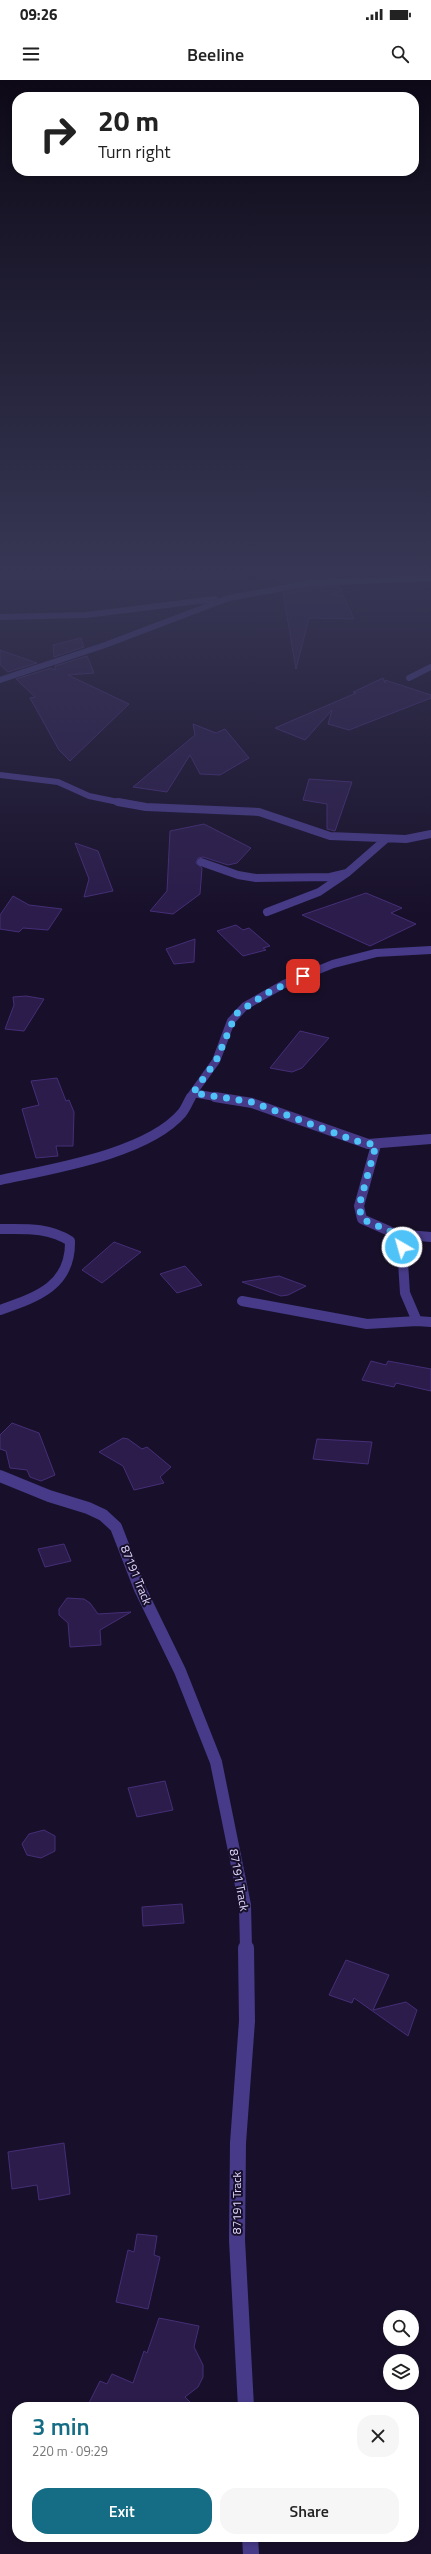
<!DOCTYPE html>
<html lang="en">
<head>
<meta charset="utf-8">
<style>
	:root { --surface:#fff; --page:#f6f6f6; --text:#222; --muted:#767676; --accent:#156d85 }
	body { margin:0; font-family:"Titillium Web",sans-serif; background:var(--page); color:var(--text); height:100vh; display:flex; flex-direction:column; font-size:15px; white-space:nowrap }
	* { box-sizing:border-box; margin:0 }
	p { font-size:13px; color:var(--muted) }
	.icon { flex:none; width:22px; height:22px; fill:none; stroke:currentColor; stroke-width:2; stroke-linecap:round; stroke-linejoin:round }
	.map { position:relative; flex:1; overflow:hidden }
	.drawer { position:absolute; left:12px; top:2322px; width:407px; height:140px; display:flex; flex-direction:column; background:var(--surface); border-radius:16px; box-shadow:0 2px 6px #0003 }
	.drawer>* { flex:none }
	.banner { position:absolute; left:12px; top:12px; width:407px; height:84px; border-radius:16px; box-shadow:0 2px 6px #0003; background:#fff; color:var(--text); overflow:hidden }
	.fabs { position:absolute; left:383px; top:2230px; display:grid; gap:8px }
	.fabs a { display:grid; place-items:center; width:36px; height:36px; border-radius:50%; background:var(--surface); box-shadow:0 2px 6px #0003; font-size:20px }
	.pin { position:absolute; display:grid; place-items:center; width:34px; height:34px; color:#fff; margin:-17px; border-radius:8px; box-shadow:0 2px 6px #0006 }
	.me { position:absolute; width:44px; margin:-22px; rotate:322deg; stroke-linejoin:round; filter:drop-shadow(0 0 3px #0008) }
	.turn { display:flex; align-items:center; gap:14px; height:84px; padding:0 20px; font-size:18px }
	.turn .icon { width:52px; height:52px; stroke-width:2.5 }
	.turn b { display:block; font-size:28px; line-height:34px }
	.round { display:grid; place-items:center; flex:none; width:42px; height:42px; border-radius:16px; background:var(--page) }
	.overview { display:flex; align-items:center; justify-content:space-between; height:68px; padding:0 20px }
	h1 { font-size:24px; font-weight:600; line-height:30px; color:var(--accent) }
	.primary-button { display:flex; gap:8px; margin-top:auto; padding:8px 20px }
	.primary-button a { flex:1; height:46px; border-radius:16px; background:var(--accent); color:#fff; font-size:16px; font-weight:600; line-height:46px; text-align:center }
	.primary-button a+a { background:var(--page); color:var(--text) }
	.status { display:flex; justify-content:space-between; align-items:center; height:28px; padding:0 20px; background:var(--surface); direction:ltr }
	.status svg { height:11px; fill:currentColor }
	header { display:flex; justify-content:space-between; align-items:center; height:52px; padding:0 20px; background:var(--surface); font-size:18px; font-weight:600 }
	.map>svg:first-child { display:block }
	.building { fill:#2b1c4b; stroke:#452e77 }
	.lines { fill:none; stroke-linecap:round; stroke-linejoin:round }
	.minor-far4 { stroke:#473b89; stroke-width:6 }
	.minor-far3 { stroke:#473b89; stroke-width:8 }
	.minor-far2 { stroke:#473b89; stroke-width:10 }
	.minor-far1 { stroke:#473b89; stroke-width:12 }
	.minor { stroke:#473b89; stroke-width:16 }
	.route { stroke:#4fc3f7; stroke-width:7; stroke-dasharray:0 12.6 }
	.labels { text-anchor:middle; stroke-width:4; stroke-linejoin:round; paint-order:stroke }
	.near-street-label { font-size:12px; fill:#e2d9ff; stroke:#18102a }
</style>
</head>
<body>
<div class="status"><b>09:26</b><svg viewBox="0 0 49 12"><path d="M0 12V9h3v3zM5 12V6h3v6zM10 12V3h3v9zM15 12V0h3v12zM26 1h20v11H26zM47 4h2v5h-2z"/></svg></div>
<header><svg class="icon" aria-label="menu" viewBox="0 0 24 24"><path d="M4 6h16M4 12h16M4 18h16"/></svg>Beeline<svg class="icon" aria-label="search" viewBox="0 0 24 24"><circle cx="10" cy="10" r="6"/><path d="M15 15l6 6"/></svg></header>
<div class="map">
<svg width="431" height="2474" viewBox="0 0 431 2474">
	<rect width="100%" height="100%" fill="#18102a"/>
	<!-- building -->
	<path class="building" d="M287 490H331L335 498 310 499 281 504 280 497Z
		M339 506 342 512 332 515H343L354 539 309 538 296 589 283 513 312 507Z
		M81 558 84 567 54 577 53 565Z
		M0 570 37 583 8 592 0 585Z
		M87 576 94 593 68 595 129 624 70 681 59 670 30 618 35 617 16 599 51 588 55 590V586Z
		M383 598 385 603V600L431 615V618L349 650 328 644 332 630 305 660 275 648 356 613 353 612Z
		M193 644 216 653 225 649 249 678 220 695 200 694 190 675 167 712 133 707 195 655Z
		M309 699 352 702 335 751 327 749V724L303 720Z
		M204 744 251 768 237 783 228 785 203 777 198 778 196 783 202 788 200 814 173 834 150 831 167 811 170 751Z
		M75 763 98 771 113 811 84 817 89 799Z
		M366 813 402 828 391 833 416 844 370 866 302 835Z
		M13 816 29 825 62 829 48 850 23 848 19 852 0 849V835Z
		M236 845 243 850 249 848 270 866 263 868 266 870 243 876 217 851Z
		M195 859 194 882 174 884 166 869Z
		M26 916 44 919 24 951 5 949 14 925 13 917Z
		M300 951 329 958 302 988 292 992 270 988Z
		M57 998 66 1021 69 1020 74 1032 73 1066H56L58 1076 36 1078 22 1029 39 1025 31 1001Z
		M114 1162 141 1172 102 1203 82 1190Z
		M185 1186 202 1205 177 1213 160 1194Z
		M279 1196 306 1206 288 1215 281 1216 242 1202Z
		M371 1281 386 1285 388 1281 431 1289V1311L396 1303 394 1307 362 1300Z
		M12 1343 39 1353 55 1395 41 1401 30 1397 27 1390 10 1388 6 1371 0 1369V1355Z
		M123 1358 128 1359 142 1369 147 1367 171 1387 160 1397 164 1403 134 1410 123 1386 99 1372Z
		M317 1359 372 1362 368 1384 313 1379Z
		M64 1464 71 1481 45 1487 38 1469Z
		M67 1518 84 1519 90 1523 98 1534 131 1532 100 1550 101 1565 70 1567 68 1543 59 1535V1529Z
		M165 1701 173 1730 137 1737 128 1708Z
		M44 1750 55 1756V1771L41 1778 27 1775 22 1764 29 1754Z
		M182 1824 184 1843 143 1846 142 1827Z
		M346 1880 389 1895 373 1930 406 1922 417 1930 408 1956 354 1918 352 1923 329 1915Z
		M64 2063 70 2114 39 2120 37 2105 12 2109 8 2072Z
		M137 2154 157 2156 154 2175 160 2177 148 2229 116 2222 128 2170 134 2172Z
		M159 2238 199 2246 194 2267 203 2285V2297L198 2307 185 2317 195 2327H87L100 2301 107 2304 112 2294 133 2303 144 2271 147 2273Z"/>
	<g class="lines">
		<!-- minor-far4 -->
		<path class="minor-far4" d="M0 537 86 535 215 519
			M409 598 431 587
			M0 600 105 565 229 518 311 503 431 498
			M0 695 58 702 89 716 123 723"/>
		<!-- minor-far3 -->
		<path class="minor-far3" d="M118 722 146 727 259 732 330 756 406 759 431 754
			M201 782 238 795 256 798 330 797 347 793 386 759
			M267 832 319 812 347 793
			M190 1018 193 1013
			M221 1018 193 1013 216 981 231 941 245 926 284 904 333 884 376 873 431 870"/>
		<!-- minor-far2 -->
		<path class="minor-far2" d="M215 1017 252 1023 368 1064 431 1059
			M0 1100C51 1089 147 1074 182 1033 186 1028 188 1022 191 1017
			M0 1149C25 1149 48 1147 70 1161 71 1206 37 1217 0 1230
			M396 1154 431 1157
			M242 1221 367 1244 417 1241 405 1213 402 1167 396 1154 362 1139 359 1126 376 1065
			M417 1241 431 1242"/>
		<!-- minor-far1 -->
		<path class="minor-far1" d="M0 1396 49 1416 88 1428 103 1435 116 1447 140 1509 180 1591 216 1682 245 1825 246 1869"/>
		<!-- minor -->
		<path class="minor" d="M246 1868 247 1941 238 2063 237 2160 246 2327
			M250 2457 251 2474"/>
	</g>
	<!-- sky -->
	<linearGradient id="sky" x2="0" y2="1"><stop stop-color="#0d0917"/><stop offset="0.59" stop-color="#373755"/><stop offset="1" stop-color="#373755" stop-opacity="0"/></linearGradient>
	<rect width="431" height="836" fill="url(#sky)"/>
	<g class="lines">
		<!-- route -->
		<path class="route" d="M303 896 267 913 236 934 216 981 193 1013 252 1022 356 1061 376 1065 359 1126 362 1139 396 1154 402 1167"/>
	</g>
	<g class="labels">
		<!-- near-street labels -->
		<g class="near-street-label">
			<text transform="translate(136 1495) rotate(68)" y="4">87191 Track</text>
			<text transform="translate(239 1800) rotate(80)" y="4">87191 Track</text>
			<text transform="translate(237 2123) rotate(-90)" y="4">87191 Track</text>
		</g>
	</g>
</svg>
<div class="fabs">
<a><svg class="icon" aria-label="search" viewBox="0 0 24 24"><circle cx="10" cy="10" r="6"/><path d="M15 15l6 6"/></svg></a>
<a><svg class="icon" aria-label="layers" viewBox="0 0 24 24"><path d="M12 4l9 5-9 5-9-5zM3 14l9 5 9-5"/></svg></a>
</div>
<div class="pin" style="left:303px;top:896px;background:#d93025"><svg class="icon" aria-label="arrive" viewBox="0 0 24 24"><path d="M6 21V4h12l-3 4 3 4H6"/></svg></div>
<svg class="me" style="left:402px;top:1167px" viewBox="-20 -20 40 40"><circle r="17" fill="#4fc3f7" stroke="#fff" stroke-width="3"/><path d="M0-11L8 9 0 5-8 9z" fill="#fff"/></svg>
<div class="banner">
<div class="turn"><svg class="icon" aria-label="right" viewBox="0 0 24 24"><path d="M7 20v-9h11M14 6l5 5-5 5"/></svg><div><b>20 m</b>Turn right</div></div>
</div>
<section class="drawer">
<div class="overview"><div><h1>3 min</h1><p>220 m · 09:29</p></div><a class="round"><svg class="icon" aria-label="close" viewBox="0 0 24 24"><path d="M6 6l12 12M18 6L6 18"/></svg></a></div>
<div class="primary-button"><a>Exit</a><a>Share</a></div>
</section>
</div>
</body>
</html>
